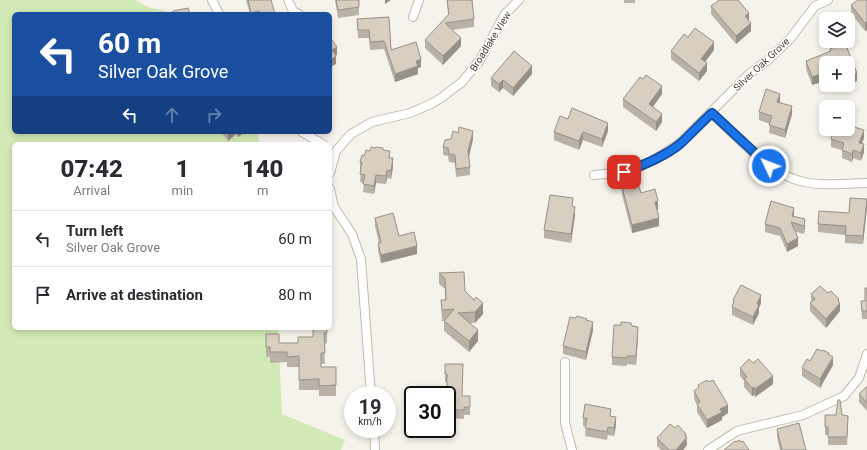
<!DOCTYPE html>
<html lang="en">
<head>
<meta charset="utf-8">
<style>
	:root { --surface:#fff; --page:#f7f7f7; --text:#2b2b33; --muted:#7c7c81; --line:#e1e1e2 }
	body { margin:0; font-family:Roboto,sans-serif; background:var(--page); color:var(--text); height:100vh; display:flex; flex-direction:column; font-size:15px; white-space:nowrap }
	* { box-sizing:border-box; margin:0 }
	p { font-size:13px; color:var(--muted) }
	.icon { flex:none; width:22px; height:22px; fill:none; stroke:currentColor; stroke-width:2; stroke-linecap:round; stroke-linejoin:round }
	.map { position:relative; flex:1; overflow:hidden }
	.drawer { position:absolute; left:12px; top:142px; width:320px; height:188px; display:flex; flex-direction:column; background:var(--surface); border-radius:6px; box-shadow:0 2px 6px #0003 }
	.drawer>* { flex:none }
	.guide { position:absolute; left:12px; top:12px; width:320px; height:122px; border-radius:6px; box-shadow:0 2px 6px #0003; background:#1a4fa0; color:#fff; overflow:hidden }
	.buttons { position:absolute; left:819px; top:12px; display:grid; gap:8px }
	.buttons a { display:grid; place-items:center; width:36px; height:36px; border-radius:6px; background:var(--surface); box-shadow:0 2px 6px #0003; font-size:20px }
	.speed { position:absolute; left:344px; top:386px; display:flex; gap:8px; font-size:20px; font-weight:700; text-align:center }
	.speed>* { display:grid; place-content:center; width:52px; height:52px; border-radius:50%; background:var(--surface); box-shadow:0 2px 6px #0003; line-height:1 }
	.speed small { font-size:10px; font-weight:400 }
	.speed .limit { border:2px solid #111; border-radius:6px; background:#fff; color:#111 }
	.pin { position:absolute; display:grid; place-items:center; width:34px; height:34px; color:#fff; margin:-17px; border-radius:8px; box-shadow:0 2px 6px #0006 }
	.me { position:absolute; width:44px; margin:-22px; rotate:313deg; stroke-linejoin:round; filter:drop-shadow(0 0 3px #0008) }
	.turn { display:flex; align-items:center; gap:14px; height:84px; padding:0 20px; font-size:18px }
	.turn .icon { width:52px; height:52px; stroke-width:2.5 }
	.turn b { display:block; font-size:28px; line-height:34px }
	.lanes { display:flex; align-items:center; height:38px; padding:0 20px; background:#0003; justify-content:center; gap:20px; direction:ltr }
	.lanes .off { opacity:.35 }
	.eta { display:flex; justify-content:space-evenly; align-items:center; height:68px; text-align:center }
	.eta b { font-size:24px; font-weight:800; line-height:28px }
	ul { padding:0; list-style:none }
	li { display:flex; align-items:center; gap:12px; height:56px; padding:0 20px; border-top:1px solid var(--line) }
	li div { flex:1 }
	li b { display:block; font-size:15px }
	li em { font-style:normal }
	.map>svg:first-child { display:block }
	.green { fill:#d2eab5 }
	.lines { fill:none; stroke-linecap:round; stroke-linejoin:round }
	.minor-casing { stroke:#c2bbae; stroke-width:10 }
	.minor { stroke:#fff; stroke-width:8 }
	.wall { fill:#bab2a6 }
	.shaded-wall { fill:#979187 }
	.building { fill:#d8cfc1; stroke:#979187 }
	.route-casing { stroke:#114b97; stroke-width:10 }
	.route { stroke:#1a73e8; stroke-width:7 }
	.labels { text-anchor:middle; stroke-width:3; stroke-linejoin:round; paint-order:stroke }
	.street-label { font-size:10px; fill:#4b4439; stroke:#fff }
</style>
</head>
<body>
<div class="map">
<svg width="867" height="450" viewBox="0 0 867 450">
	<rect width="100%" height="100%" fill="#f6f3ec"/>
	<!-- green -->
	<path class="green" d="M0 0H135L148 7 177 14H14V132H256L258 135 259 144H14V328H278L282 414 345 440 341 450H0Z"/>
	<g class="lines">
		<!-- minor casing -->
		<g class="minor-casing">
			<path id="minor" d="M212 0 219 14
				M288 0 293 11 299 14
				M413 17 419 0
				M711 113C736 135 768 173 800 181 822 187 845 183 867 183
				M302 132 323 144
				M330 173 336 151 351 134 372 122 410 113 431 104 441 98 462 82 480 60 505 14 519 0
				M594 175 624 172 639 167 652 161 680 143 749 74 768 60 790 39 815 6 828 0
				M330 189 334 207 352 234 361 259 371 395
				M565 362V423L572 450
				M374 429 375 450
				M708 450 737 431 803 415 844 396 859 378 867 354"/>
		</g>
		<!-- minor -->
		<use href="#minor" class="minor"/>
	</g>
	<!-- wall -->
	<path class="wall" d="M246 0H271L275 14H250Z
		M335 0H359V15L338 18Z
		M447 0 474 19V27L452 30 461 46 443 65 425 48V40L448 15Z
		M615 0H635V3H624V0Z
		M867 0 865 31 851 13V5Z
		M711 6 749 20 751 31 736 44 711 14Z
		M389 17 391 50 421 67 418 68V74L395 82 384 49 370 50 369 38H358L357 19Z
		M688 37 714 50 705 62 707 71 699 81 671 59V51Z
		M845 43 857 73V81L849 84 848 82V63H826V85H831L824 88 821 82 812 85 806 69V61L830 51V49Z
		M532 74 513 96 503 88 499 92 491 86V78Z
		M662 94 653 107 662 122 656 131 623 107V99Z
		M780 102 792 114 785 138 769 133 770 124 759 120V112Z
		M568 119 608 131 602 147 583 140 579 150 554 140V132Z
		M221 132H245L238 137 236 134 228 141Z
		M864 138 862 143 864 152 861 161 853 158 852 162 842 158V150L831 147V139Z
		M473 139 469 157 470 167V175L456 177 455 163 449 162 448 156 443 155V147Z
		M383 150 390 158 393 167 391 179 387 178 386 184 376 183 374 194 363 192 364 183 360 182 361 170H360V162L364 156 370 151Z
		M622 187 641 193 658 209 657 210 659 226 632 233 622 195Z
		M573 206 575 215 571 243 544 238V230Z
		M867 207 863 244 845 243V235L818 232V224Z
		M794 216 805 227 804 234 796 232 798 246 787 252 780 236 765 232V224Z
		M375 218 399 236 417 254 381 263 378 251V243H379L375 226Z
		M439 273 465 291 483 314 475 323H470L478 341 469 352 444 331V321H442L441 300H445V289L439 284Z
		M867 288V319H862L861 301H865Z
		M828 293 839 302 840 311 826 328 810 311V303L811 302V294Z
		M733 300 761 303 759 308V313L753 325 732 315V307L733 304Z
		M587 321 593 330 586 360 563 354V346Z
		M632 326 638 335 636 365 627 364V366L612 365V357Z
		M327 328V343L324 344 325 364H321V367H336V396H319V390H299V367H287V362L270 363V357H266V334L279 343H298L313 337Z
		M829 355 833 365 820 388 802 376V368L810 361Z
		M445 364 462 396H470V415H464V419L447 418V382H445Z
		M740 368 773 384 755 397 754 395 752 396 744 387V381L740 376Z
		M698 385 728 413 722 417V420L707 428 697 412V405L694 399V391L698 388Z
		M867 387V411L859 402V394Z
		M825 415H842L848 424 847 445H828V435H825Z
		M611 416 616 425 614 436 608 435 607 440 585 436 586 426H583V418Z
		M777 429 806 450H780L777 437Z
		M686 437 687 445 683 450H661L657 446V438Z"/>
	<!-- shaded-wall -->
	<path class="shaded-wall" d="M385 0H391L385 4Z
		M259 11V14H251V13Z
		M749 13V21L745 16Z
		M867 22V30L865 31V23Z
		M751 23V31L736 44V36Z
		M461 38V46L443 65V56Z
		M714 42V50L701 67V59Z
		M337 47V55L332 58V50Z
		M336 56V64L331 67V71L330 72V60Z
		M421 59V67L418 68V74L395 82V74L416 61Z
		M707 63V71L699 81V73Z
		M532 66V74L513 96V88Z
		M857 73V81L849 84V76Z
		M821 74V82L812 85V77Z
		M826 79V85H831L824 88V80Z
		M503 80V88L499 92V84Z
		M662 86V94L649 112V104Z
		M780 94V102L777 110V102Z
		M792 106V114L785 138V130Z
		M662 114V122L656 131V122Z
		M608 123V131L602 147V139Z
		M864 130V138L859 151V143Z
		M473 131V139L468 160V151Z
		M229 132H236V134L228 141V133Z
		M238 132H245L238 137Z
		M583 132V140L579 150V141Z
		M864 144V152L861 161V153Z
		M853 150V158L852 162V154Z
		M393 158V167L391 179V171Z
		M387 170V178L386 184V176Z
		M376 175V183L374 194V186Z
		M867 199V207L863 244V236Z
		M658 201V209L655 210V202Z
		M575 207V215L571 243V234Z
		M794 208V216L792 224V216Z
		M659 218V226L632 233V225Z
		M805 219V227L804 234V226Z
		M798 238V246L787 252V244Z
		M417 246V254L381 263V255Z
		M761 295V303L759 308V313L753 325V317L757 304Z
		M839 299V304L840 303V311L826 328V319Z
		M483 303V314L475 323V312Z
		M593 322V330L586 360V352Z
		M638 327V335L636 365V356Z
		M478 330V341L469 352V341Z
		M833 357V365L820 388V379Z
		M773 376V384L755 397V389Z
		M754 387V395L752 396V388Z
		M728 405V413L722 417V420L707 428V420L720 409Z
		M616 417V425L614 436V428Z
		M686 434 687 445 683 450H676Z"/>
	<!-- building -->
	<path class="building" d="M248 0H271L275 14H261L259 11 251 13Z
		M336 0H359V7L338 10Z
		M447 0H472L474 19 445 23 461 38 443 56 425 40 449 14Z
		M719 0H738L749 13 745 16 751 23 736 36 711 6Z
		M858 0H867V22L865 23 851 5Z
		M188 8 190 14H170L173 13V11Z
		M389 17 391 50 416 42 421 59 416 61 418 66 395 74 384 41 370 42 369 30H358L357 19Z
		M695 28 714 42 701 59 707 63 699 73 671 51 684 34 688 37Z
		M332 40 337 47 332 50 336 56 330 60V41Z
		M845 43 857 73 849 76 848 74V63H826V79L824 80 821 74 812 77 806 61 831 51 830 49Z
		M514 51 532 66 513 88 503 80 499 84 491 78Z
		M646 75 662 86 649 104 662 114 656 122 623 99 640 77 643 79Z
		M766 89 780 94 777 102 792 106 785 130 769 125 772 116 759 112Z
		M572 108 608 123 602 139 583 132 579 141 554 132 560 116 568 119Z
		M848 125 864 130 859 143 864 144 861 153 853 150 852 154 842 150 844 143 831 139 834 129H848Z
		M459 127 473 131 468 151 470 167 456 169 455 155 449 154 448 148 443 147 445 140 451 139 453 131 458 133Z
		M371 147 375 148 376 147 383 148V150L390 151 389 158H393L391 171 387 170 386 176 376 175 374 186 363 184 365 175 360 174 362 162H360L362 155 364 156 366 150 370 151Z
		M638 183 641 193 655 189 658 201 655 202 659 218 632 225 622 187Z
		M550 195 573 198 572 206 575 207 571 234 544 230Z
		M850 198 867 199 863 236 845 235 846 226 818 224 819 211 849 213Z
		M771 201 794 208 792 216 805 219 804 226 791 222 798 238 787 244 780 228 765 224Z
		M393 213 399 236 414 232 417 246 381 255 378 243 381 242 375 218Z
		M464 272 465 291 474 300 476 297 483 303 475 312 458 313 478 330 469 341 444 321 454 309 442 310 441 300H446L445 278 439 273Z
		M741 285 761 295 757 304 759 305 753 317 732 307 734 301 733 300Z
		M820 286 828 293 831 291 839 299 838 301 840 303 826 319 810 303 815 299 811 294Z
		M865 288H867V311H862L861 301H865Z
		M577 316 587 319 586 320 593 322 586 352 563 346 570 317 576 318Z
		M621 322 631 323 632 326 638 327 636 356H627V358L612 357 614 325H621Z
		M315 328H327V333H324L325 353H321V367H336V385L319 386V379L299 380V356L287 357V352H270V347H266V334H279V343H298V337H313V330H315Z
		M817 349 822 351 823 350 829 353 828 354 833 357 820 379 802 368 807 359 810 361Z
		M749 359 753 363 758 359 773 376 755 389 754 387 752 388 744 379 747 377 740 368Z
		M445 364H463L462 396H470V407H464V410H447V374H445Z
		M707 380 708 382 713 380 728 405 720 409 722 412 707 420 697 404 700 402 694 391 699 387 698 385Z
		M866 387H867V403L859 394Z
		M838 400H840L842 415 848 416 847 437H828V427H825V415H836Z
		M585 404 611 409 610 416 616 417 614 428 608 427 607 432 585 428 587 418H583Z
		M799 423 806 450H782L777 429Z
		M670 424 675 428 678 425 686 434 685 436 687 437 676 450H669L657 438Z
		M739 440 741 442 743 441 749 450H724L735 441 736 442Z"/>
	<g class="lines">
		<!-- route casing -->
		<g class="route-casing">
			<path id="route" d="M624 172C644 165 664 157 680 144 691 134 701 123 712 113L769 166"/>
		</g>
		<!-- route -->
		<use href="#route" class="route"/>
	</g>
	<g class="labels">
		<!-- street labels -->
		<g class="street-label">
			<text transform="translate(490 41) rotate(-58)" y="4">Broadlake View</text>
			<text transform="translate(761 64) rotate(-43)" y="4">Silver Oak Grove</text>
		</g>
	</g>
</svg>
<div class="buttons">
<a><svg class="icon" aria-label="layers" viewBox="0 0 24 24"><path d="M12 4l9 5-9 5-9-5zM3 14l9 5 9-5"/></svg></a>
<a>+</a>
<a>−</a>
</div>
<div class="speed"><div>19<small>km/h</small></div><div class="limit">30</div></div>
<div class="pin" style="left:624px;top:172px;background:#d93025"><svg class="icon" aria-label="arrive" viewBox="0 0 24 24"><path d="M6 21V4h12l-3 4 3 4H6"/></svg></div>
<svg class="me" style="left:769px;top:166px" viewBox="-20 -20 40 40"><circle r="17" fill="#1a73e8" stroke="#fff" stroke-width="3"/><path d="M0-11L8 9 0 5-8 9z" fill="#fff"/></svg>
<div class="guide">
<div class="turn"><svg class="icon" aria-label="left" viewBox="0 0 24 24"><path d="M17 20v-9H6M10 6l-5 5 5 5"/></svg><div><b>60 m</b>Silver Oak Grove</div></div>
<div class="lanes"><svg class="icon" aria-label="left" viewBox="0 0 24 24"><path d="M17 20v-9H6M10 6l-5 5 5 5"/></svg><svg class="icon off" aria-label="ahead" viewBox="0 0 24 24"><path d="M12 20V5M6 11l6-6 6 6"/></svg><svg class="icon off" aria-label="right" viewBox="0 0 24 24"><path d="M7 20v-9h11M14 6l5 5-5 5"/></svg></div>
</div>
<section class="drawer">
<div class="eta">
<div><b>07:42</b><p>Arrival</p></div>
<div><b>1</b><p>min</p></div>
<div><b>140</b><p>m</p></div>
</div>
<ul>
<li><svg class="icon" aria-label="left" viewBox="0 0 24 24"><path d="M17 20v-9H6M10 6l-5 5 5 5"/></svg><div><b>Turn left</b><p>Silver Oak Grove</p></div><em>60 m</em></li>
<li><svg class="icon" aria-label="arrive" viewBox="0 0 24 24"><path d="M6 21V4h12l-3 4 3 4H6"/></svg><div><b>Arrive at destination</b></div><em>80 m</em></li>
</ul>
</section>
</div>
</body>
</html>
